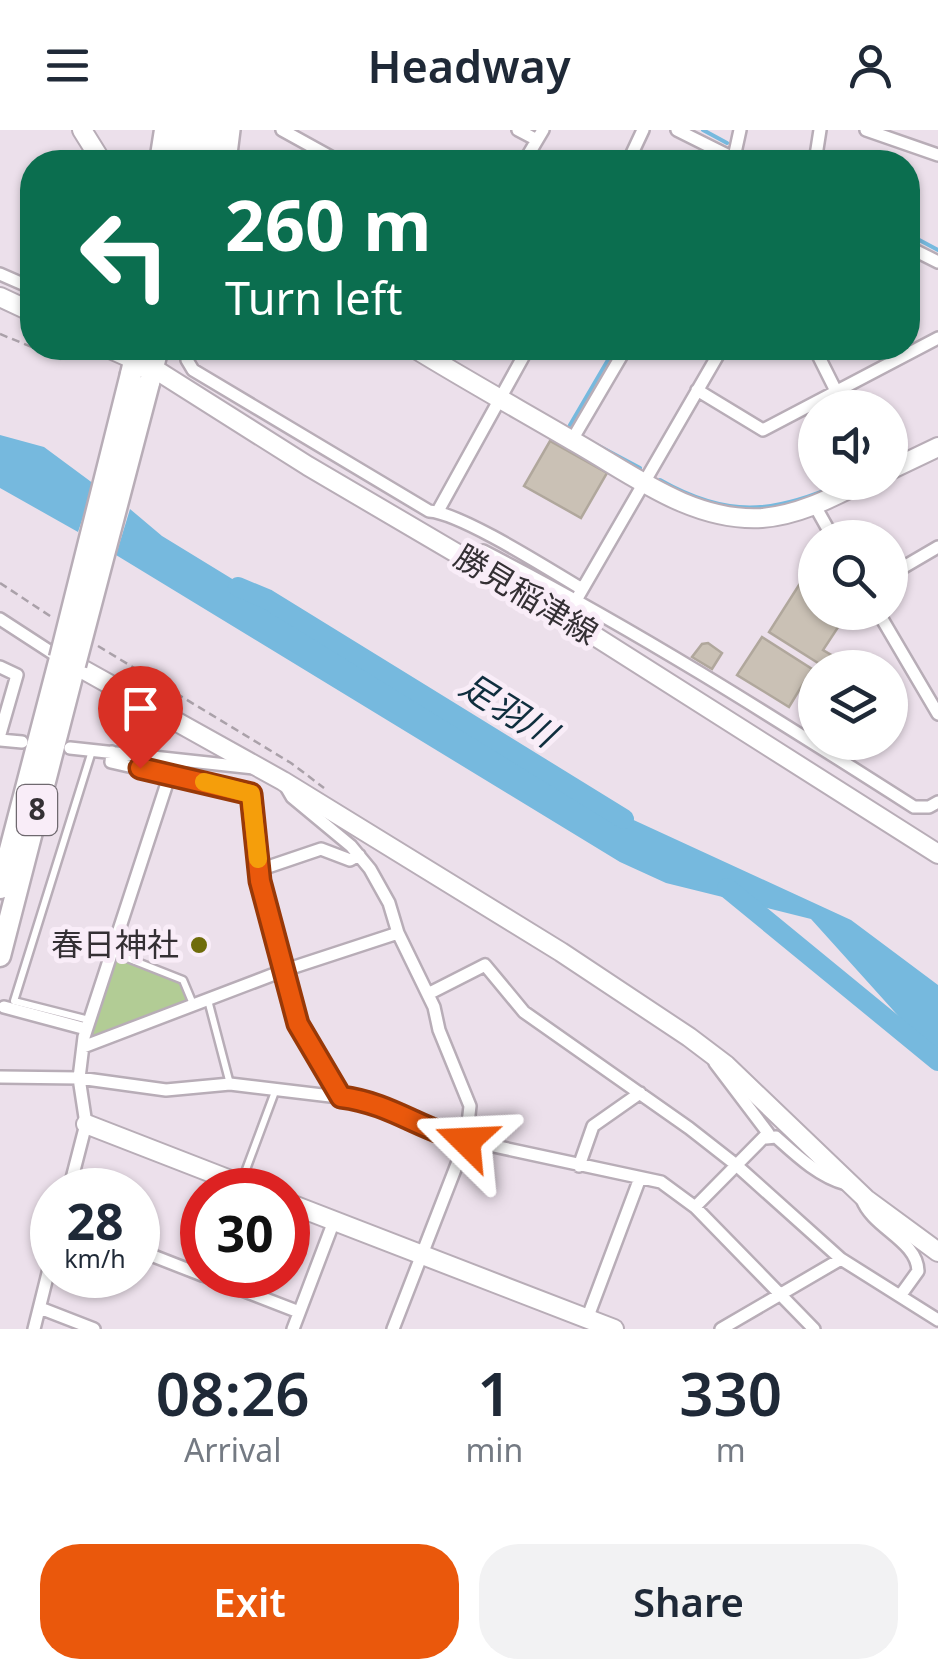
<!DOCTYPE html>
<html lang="en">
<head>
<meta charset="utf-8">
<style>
	:root { --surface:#fff; --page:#f2f2f3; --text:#1f2937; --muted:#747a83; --accent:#ea580c }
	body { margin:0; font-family:"Noto Sans","Noto Sans JP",sans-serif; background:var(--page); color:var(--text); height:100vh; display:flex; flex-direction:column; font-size:38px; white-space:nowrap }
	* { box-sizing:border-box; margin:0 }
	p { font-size:32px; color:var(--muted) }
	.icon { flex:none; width:55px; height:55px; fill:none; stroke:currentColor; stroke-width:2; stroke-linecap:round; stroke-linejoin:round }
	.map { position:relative; height:1199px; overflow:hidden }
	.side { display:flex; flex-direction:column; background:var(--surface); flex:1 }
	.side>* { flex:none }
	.guide { position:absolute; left:20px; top:20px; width:900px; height:210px; border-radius:40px; box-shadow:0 2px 8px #0004; background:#0b6e4f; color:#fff; overflow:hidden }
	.fabs { position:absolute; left:798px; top:260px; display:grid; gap:20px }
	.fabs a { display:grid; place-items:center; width:110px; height:110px; border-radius:50%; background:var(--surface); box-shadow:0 2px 8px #0004; font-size:50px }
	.speed { position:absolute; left:30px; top:1038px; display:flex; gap:20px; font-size:50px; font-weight:700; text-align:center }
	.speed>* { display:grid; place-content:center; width:130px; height:130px; border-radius:50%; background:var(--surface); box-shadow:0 2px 8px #0004; line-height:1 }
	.speed small { font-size:25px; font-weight:400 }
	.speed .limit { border:15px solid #d22; background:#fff; color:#111 }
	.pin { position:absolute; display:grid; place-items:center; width:85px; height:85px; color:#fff; margin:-102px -42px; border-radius:50% 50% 50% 0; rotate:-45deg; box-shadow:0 0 10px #0007 }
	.pin .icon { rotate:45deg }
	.me { position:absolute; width:110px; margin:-55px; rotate:291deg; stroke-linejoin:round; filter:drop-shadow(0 0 8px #0008) }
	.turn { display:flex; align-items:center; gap:35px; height:210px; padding:0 40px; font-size:45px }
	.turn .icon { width:130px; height:130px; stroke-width:2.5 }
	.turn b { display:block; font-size:70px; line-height:85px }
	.eta { display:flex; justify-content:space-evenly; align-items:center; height:170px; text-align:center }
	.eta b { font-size:60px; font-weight:600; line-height:70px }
	.cta { display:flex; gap:20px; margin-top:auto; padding:20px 40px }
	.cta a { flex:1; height:115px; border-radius:40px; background:var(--accent); color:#fff; font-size:40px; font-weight:600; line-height:115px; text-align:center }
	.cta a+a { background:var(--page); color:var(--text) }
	header { display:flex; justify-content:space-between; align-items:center; height:130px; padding:0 40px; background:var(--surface); font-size:45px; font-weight:600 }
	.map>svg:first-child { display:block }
	.green { fill:#b2cc95 }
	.water { fill:#76b9de }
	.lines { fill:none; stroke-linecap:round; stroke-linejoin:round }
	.stream { stroke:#76b9de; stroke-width:4 }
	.river { stroke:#76b9de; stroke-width:20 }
	.building { fill:#cac1b5; stroke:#b0a79c; stroke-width:2.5 }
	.lane-casing { stroke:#b8adb7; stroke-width:11 }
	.street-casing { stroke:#b8adb7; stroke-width:16 }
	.secondary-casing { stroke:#b8adb7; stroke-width:22 }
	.highway-casing { stroke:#b8adb7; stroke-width:25 }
	.path { stroke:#aaa1a9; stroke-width:2.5; stroke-dasharray:8 5; stroke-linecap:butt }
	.lane { stroke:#fff; stroke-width:6 }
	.street { stroke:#fff; stroke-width:11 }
	.secondary { stroke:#fff; stroke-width:18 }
	.highway { stroke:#fff; stroke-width:20 }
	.highway-bridge-casing { stroke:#b8adb7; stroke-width:25; stroke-linecap:butt }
	.highway-bridge { stroke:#fff; stroke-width:20 }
	.route-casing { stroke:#983908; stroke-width:25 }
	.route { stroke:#ea580c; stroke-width:18 }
	.slow { stroke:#f59e0b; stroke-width:18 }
	.poi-dot { fill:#6f6c0a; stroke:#f9edf8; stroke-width:4 }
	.labels { text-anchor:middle; stroke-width:10; stroke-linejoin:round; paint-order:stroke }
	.shield { fill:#f9edf8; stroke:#6f696f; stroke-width:2.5 }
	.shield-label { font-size:30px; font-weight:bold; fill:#343034 }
	.street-label { font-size:32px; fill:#343034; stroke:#f9edf8 }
	.poi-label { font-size:32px; fill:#343034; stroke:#f9edf8; text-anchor:end }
	.water-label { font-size:35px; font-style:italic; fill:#0f2e3e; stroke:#f9edf8 }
</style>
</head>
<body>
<header><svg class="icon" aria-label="menu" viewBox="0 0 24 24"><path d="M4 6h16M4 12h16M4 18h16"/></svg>Headway<svg class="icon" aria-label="person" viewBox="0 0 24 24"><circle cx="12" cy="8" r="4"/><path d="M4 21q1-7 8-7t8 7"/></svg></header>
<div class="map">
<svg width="938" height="1199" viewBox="0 0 938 1199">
	<rect width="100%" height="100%" fill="#ece0eb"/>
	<!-- green -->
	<path class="green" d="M114 827 182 851 191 875 89 911Z"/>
	<!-- water -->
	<path class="water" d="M0 305 44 317 94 354 78 402 0 358Z
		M130 379 162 406 601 675 851 790 938 855V930L811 789 666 753 620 732 116 425Z"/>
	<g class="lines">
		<!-- stream -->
		<path class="stream" d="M703 0 727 13
			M751 25 766 32
			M908 104 938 120
			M570 295 615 218
			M595 314 640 338
			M660 350C727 388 772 384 840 354"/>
		<!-- river -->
		<path class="river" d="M238 457 267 469 624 689
			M727 758 938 931"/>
	</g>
	<!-- building -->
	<path class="building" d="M550 311 607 343 581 388 524 356Z
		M799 455 815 465V482H848L823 520 833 526 826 538 769 502Z
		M762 507 812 539 789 577 737 545Z
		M708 513 722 523 712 539 692 527 702 514Z"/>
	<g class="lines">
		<!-- lane casing -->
		<g class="lane-casing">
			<path id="lane" d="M112 822 183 850 193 874
				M208 870 230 954
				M89 890 14 871 92 621
				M241 1053 276 959"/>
		</g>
		<!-- street casing -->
		<g class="street-casing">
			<path id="street" d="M282 0 340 32
				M518 0 537 10
				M677 0 741 32
				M866 0 938 25
				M230 32 234 0
				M524 32 543 0
				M628 32 643 0
				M733 32 740 0
				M815 32 820 0
				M908 117 938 132
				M0 144 32 158
				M190 218 187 230 193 240 429 381C461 383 550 440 582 459
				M818 218 816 221 836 261
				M697 260 763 300 938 208
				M572 310 626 218
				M815 376 833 408
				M438 381 528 218
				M464 428 483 421C632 497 773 587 914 677H929L938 672
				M890 445 938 417
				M579 465 722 218
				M878 482 938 584
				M0 489 60 528
				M0 537 17 545 0 604
				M0 610 22 612
				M70 618 254 638
				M112 622 111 632 251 664 260 751 298 894 341 967
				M285 655 292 667 351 716 370 739 389 773 398 803 434 877 439 900 470 976 466 1011 393 1199
				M259 740 321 719 350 730 359 725
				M428 864 485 835 524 882 689 998 735 1034 841 1129 938 1190
				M4 877 86 899
				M83 917 285 840 398 803
				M0 947 79 948 166 960 230 954 364 970 404 985 438 1004 661 1052 695 1077 814 1199
				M766 1008 776 1007C796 1025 819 1047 846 1054
				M579 1036 593 996 640 963
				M69 1060 86 994 79 948 84 907 170 644
				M862 1069C872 1098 917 1110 918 1141L900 1166
				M695 1077 768 1003 715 933
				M138 1120 202 1145
				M203 1145 299 1182
				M40 1178 94 1199
				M587 1189 640 1048
				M34 1199 52 1127
				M293 1199 334 1091
				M721 1199 841 1129"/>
		</g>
		<!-- secondary casing -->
		<g class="secondary-casing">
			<path id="secondary" d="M82 0 102 32
				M0 167 32 182
				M108 218 153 238 308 336 560 484 938 724
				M414 218C466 250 520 280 573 311 632 344 691 392 762 388 799 385 831 368 863 352
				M890 340 938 317
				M75 535 283 651 561 822 689 907 726 935 866 1069 938 1122
				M86 994 256 1060
				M288 1073 614 1199"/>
		</g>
		<!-- highway casing -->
		<g class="highway-casing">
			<path id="highway" d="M160 32 165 0
				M179 32 184 0
				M199 32 202 0
				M217 32 221 0
				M131 244 137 218
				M149 253 158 218
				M0 758 60 528
				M0 826 75 535"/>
		</g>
		<!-- path -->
		<path class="path" d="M0 204 61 229
			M0 453 53 488
			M98 516 291 633 324 658"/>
		<!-- lane -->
		<use href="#lane" class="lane"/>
		<!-- street -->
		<use href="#street" class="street"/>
		<!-- secondary -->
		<use href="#secondary" class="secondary"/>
		<!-- highway -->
		<use href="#highway" class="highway"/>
		<!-- highway-bridge casing -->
		<g class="highway-bridge-casing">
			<path id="highway-bridge" d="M60 528 131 244
				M75 535 149 253"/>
		</g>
		<!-- highway-bridge -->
		<use href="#highway-bridge" class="highway-bridge"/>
	</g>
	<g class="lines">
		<!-- route casing -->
		<g class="route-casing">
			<path id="route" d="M140 638 251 664 260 751 298 894 341 967C390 973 421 1000 466 1011"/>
		</g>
		<!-- route -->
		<use href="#route" class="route"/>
		<!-- slow -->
		<path class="slow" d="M204 652 251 664 258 729"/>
	</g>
	<!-- markers -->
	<circle class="poi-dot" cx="199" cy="815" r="10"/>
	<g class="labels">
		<!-- shield labels -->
		<rect class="shield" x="17" y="655" width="40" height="50" rx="8"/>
		<g class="shield-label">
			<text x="37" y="690">8</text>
		</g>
		<!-- street labels -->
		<g class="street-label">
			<text transform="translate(526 465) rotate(31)" y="11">勝見稲津線</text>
		</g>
		<!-- poi labels -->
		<g class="poi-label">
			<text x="179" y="826">春日神社</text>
		</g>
		<!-- water labels -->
		<g class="water-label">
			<text transform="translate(508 580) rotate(32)" y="12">足羽川</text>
		</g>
	</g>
</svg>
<div class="fabs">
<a><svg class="icon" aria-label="sound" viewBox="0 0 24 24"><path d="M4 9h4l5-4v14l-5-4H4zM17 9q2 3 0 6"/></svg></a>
<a><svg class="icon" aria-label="search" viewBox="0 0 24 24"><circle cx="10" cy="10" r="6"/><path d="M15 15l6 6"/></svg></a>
<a><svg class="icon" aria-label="layers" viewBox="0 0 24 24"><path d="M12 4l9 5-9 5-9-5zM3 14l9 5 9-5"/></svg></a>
</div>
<div class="speed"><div>28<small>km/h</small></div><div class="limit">30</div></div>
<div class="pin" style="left:140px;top:638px;background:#d93025"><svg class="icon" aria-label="arrive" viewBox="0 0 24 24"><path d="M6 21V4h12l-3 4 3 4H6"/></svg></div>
<svg class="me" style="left:466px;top:1011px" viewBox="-20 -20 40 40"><path d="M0-17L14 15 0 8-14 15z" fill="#ea580c" stroke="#fff" stroke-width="4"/></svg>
<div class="guide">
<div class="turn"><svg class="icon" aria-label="left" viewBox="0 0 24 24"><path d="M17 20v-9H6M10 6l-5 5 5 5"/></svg><div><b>260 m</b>Turn left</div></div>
</div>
</div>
<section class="side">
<div class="eta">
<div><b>08:26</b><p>Arrival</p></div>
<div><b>1</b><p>min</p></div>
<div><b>330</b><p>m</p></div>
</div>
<div class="cta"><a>Exit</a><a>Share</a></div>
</section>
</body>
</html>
